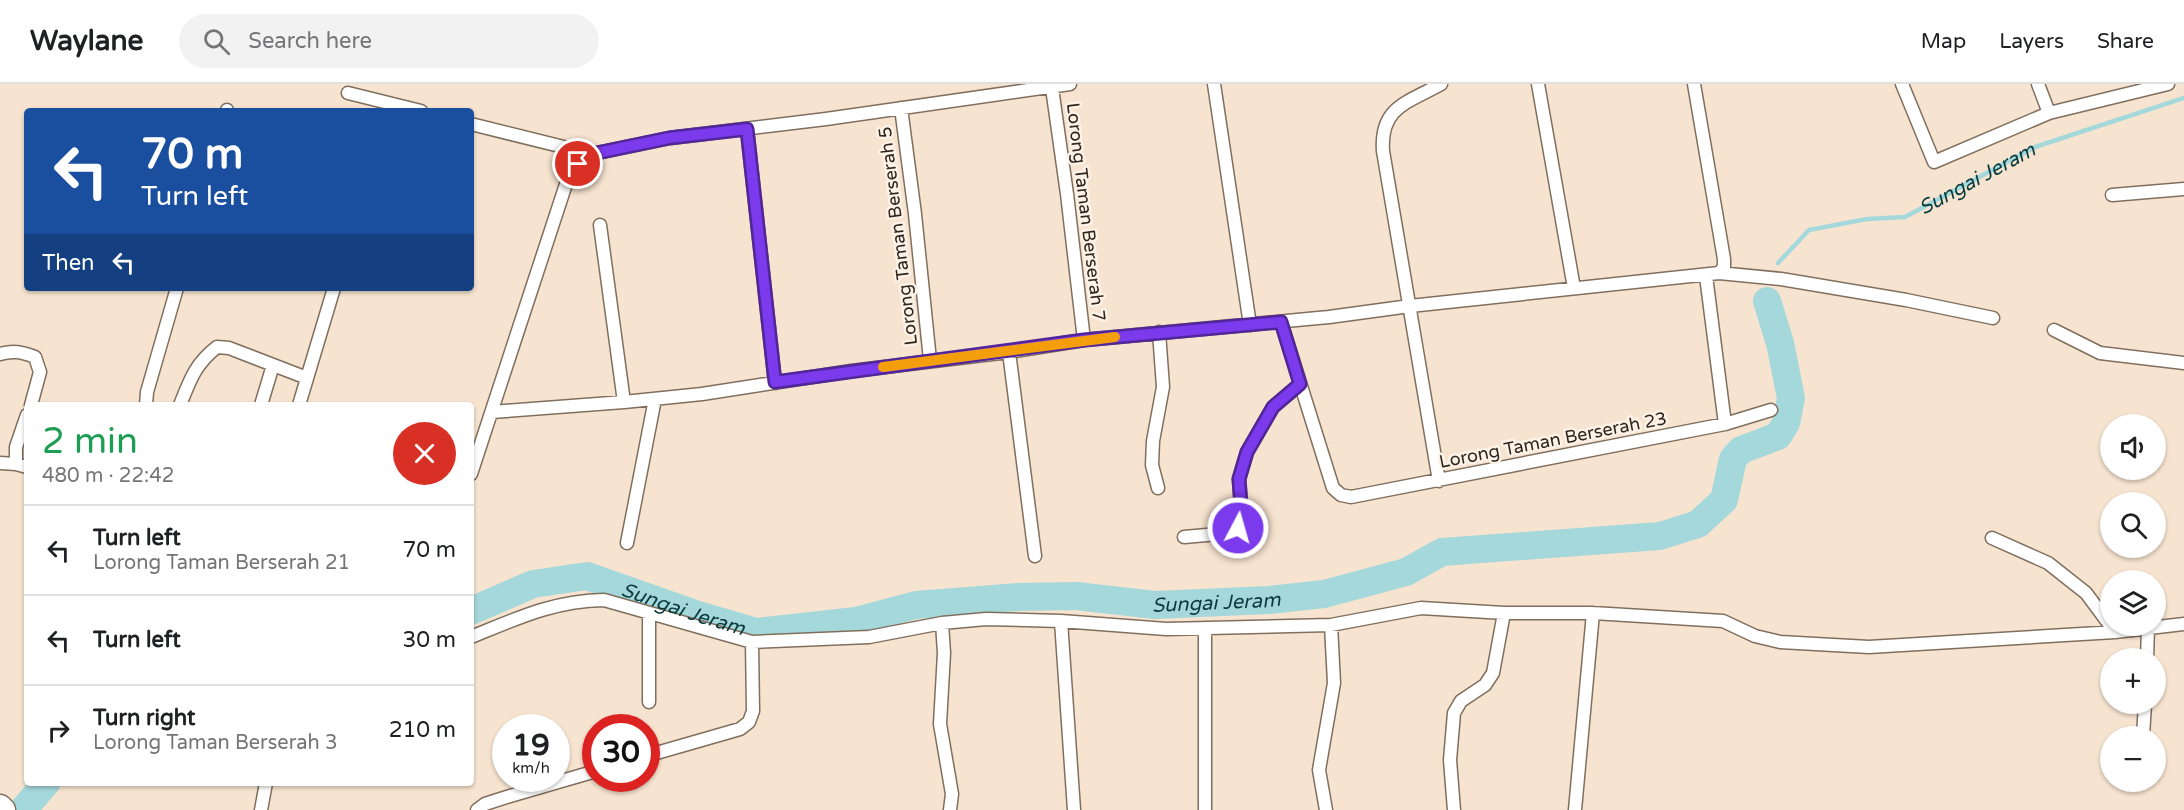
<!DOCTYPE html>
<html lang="en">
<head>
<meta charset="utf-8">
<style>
	:root { --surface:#fff; --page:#f2f2f2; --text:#202124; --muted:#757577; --line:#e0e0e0 }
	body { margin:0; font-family:"Varela Round",sans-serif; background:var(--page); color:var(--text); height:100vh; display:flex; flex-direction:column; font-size:22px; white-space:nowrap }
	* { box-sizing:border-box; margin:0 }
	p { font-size:20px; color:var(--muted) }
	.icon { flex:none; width:33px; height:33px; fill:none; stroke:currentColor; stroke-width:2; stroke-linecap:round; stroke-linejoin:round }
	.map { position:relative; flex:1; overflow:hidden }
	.sheet { position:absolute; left:24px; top:318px; width:450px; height:384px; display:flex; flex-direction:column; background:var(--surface); border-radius:6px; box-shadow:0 2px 4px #0004 }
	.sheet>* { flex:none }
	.top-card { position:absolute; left:24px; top:24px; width:450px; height:183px; border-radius:6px; box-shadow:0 2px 4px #0004; background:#1a4fa0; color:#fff; overflow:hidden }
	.buttons { position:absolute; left:2100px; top:330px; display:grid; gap:12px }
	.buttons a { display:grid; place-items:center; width:66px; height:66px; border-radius:50%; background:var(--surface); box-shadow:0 2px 4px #0004; font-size:30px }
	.speed { position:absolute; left:492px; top:630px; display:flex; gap:12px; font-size:30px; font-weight:700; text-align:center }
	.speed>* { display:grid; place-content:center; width:78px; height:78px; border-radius:50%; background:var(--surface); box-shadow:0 2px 4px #0004; line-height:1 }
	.speed small { font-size:15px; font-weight:400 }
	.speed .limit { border:9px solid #d22; background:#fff; color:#111 }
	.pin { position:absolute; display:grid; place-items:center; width:51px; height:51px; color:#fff; margin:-26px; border:3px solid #fff; border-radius:50%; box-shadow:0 2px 6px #0007 }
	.me { position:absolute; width:66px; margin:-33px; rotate:6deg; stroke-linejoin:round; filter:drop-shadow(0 0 4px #0008) }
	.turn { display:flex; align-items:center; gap:21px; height:126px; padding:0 18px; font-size:27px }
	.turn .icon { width:78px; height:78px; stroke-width:2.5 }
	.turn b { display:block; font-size:42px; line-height:51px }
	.then { display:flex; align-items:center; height:57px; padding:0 18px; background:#0003; gap:12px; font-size:22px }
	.round { display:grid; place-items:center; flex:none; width:63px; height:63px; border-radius:32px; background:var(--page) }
	.headline { display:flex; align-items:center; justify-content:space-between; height:102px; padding:0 18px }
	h1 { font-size:36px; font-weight:600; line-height:45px; color:#1e9e55 }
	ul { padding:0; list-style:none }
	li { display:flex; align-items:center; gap:18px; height:90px; padding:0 18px; border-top:2px solid var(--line) }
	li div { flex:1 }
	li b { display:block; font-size:22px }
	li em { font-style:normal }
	header { display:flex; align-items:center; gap:36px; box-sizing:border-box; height:84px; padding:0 30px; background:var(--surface); border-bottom:2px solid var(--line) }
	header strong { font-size:28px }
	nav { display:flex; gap:33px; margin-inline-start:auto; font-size:21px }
	.search { width:420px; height:54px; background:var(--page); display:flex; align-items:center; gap:15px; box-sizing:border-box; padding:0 21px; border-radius:33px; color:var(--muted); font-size:22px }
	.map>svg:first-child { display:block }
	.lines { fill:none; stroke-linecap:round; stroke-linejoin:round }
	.stream { stroke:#a5d8da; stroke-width:4.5 }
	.river { stroke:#a5d8da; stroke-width:28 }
	.street-casing { stroke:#806f5e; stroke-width:15 }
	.highway-casing { stroke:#806f5e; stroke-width:27 }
	.street { stroke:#fff; stroke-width:12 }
	.highway { stroke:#fff; stroke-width:24 }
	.route-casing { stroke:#51269a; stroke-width:15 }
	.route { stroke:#7c3aed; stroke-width:10 }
	.slow { stroke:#f59e0b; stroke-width:10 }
	.labels { text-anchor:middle; stroke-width:5; stroke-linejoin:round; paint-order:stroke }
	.street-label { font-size:18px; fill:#2d261f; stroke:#fef2e7 }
	.water-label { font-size:20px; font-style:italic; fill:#093a3c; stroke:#fef2e7 }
</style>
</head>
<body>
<header>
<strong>Waylane</strong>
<div class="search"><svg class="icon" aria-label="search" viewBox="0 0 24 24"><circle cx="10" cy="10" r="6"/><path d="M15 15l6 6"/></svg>Search here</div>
<nav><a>Map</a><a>Layers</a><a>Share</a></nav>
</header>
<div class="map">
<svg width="2184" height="726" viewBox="0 0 2184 726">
	<rect width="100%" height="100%" fill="#f7e4d0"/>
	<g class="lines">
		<!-- stream -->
		<path class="stream" id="s1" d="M1778 179 1809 146 1867 135 1905 133 2035 63 2184 14"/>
		<!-- river -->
		<g class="river">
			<path id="s2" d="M471 527 533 500 587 492 698 531 756 548 856 537 916 521 1018 513 1076 512 1155 521 1269 516 1324 510 1406 488 1442 468 1660 452 1698 440 1724 416 1733 375 1741 366 1778 352 1786 339 1791 314 1780 259 1767 217"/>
			<path d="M23 726 46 699"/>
		</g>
		<!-- street casing -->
		<g class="street-casing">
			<path id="street" d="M1214 0 1250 241
				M1538 0 1574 204
				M1902 0 1934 78 2049 29 2038 0
				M1052 4 1067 110 1084 256
				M348 9 421 27
				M901 24 915 130 930 276
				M227 27V26
				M2049 29 2168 0
				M471 40 592 70
				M747 45 775 299
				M2112 111 2184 105
				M600 141 624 318
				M1719 189 1781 195 1906 216 1993 234
				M1706 192 1725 340
				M1281 238 1333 404 1341 411 1351 413 1725 340 1771 326
				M2054 246 2100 269 2184 279
				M1009 268 1035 472
				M0 270C13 266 22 268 35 273L40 288 31 321
				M146 321 147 308 177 204
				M180 321C190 296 195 280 217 263L229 264 307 294
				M261 321 273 281
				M299 321 334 204
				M492 328 624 318 702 310 851 287 1009 268 1084 256 1329 233 1410 222 1719 189 1724 183V175L1694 0
				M0 379 16 380 27 383
				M16 380V363L27 331
				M471 390 568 94 578 80 592 70 670 54 826 35 1070 0
				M1439 397 1383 67C1380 23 1407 19 1441 0
				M1158 404 1152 381 1153 357 1163 303 1159 248
				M1184 453 1229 449 1238 444 1242 435 1239 395 1247 368 1273 323 1300 300
				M1992 454 2048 479 2086 509 2115 548
				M627 459 655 315
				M649 530V618
				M1061 537 1074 726
				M942 539 944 569 940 640 952 710 950 726
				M471 553C518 534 553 517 604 516L752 558 869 553 942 539 986 535 1061 537 1166 545 1331 541 1421 524 1504 529H1593L1723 537 1755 552 1780 558 1869 563 2115 548 2184 540
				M2147 574 2148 545
				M2143 652 2145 620
				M646 672 740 645 749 638 753 627 752 558
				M261 726 266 699
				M477 726 485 720 510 712 596 687
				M1205 726V545
				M1326 726 1319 686 1334 599 1331 541
				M1454 726 1450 676 1454 629 1461 617 1485 601 1493 589 1504 529
				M1575 726 1593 529"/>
		</g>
		<!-- highway casing -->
		<g class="highway-casing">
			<path id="highway" d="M0 723 3 726"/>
		</g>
		<!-- street -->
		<use href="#street" class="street"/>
		<!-- highway -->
		<use href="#highway" class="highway"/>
	</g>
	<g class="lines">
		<!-- route casing -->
		<g class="route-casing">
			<path id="route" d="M578 80 592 70 669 54 747 45 775 298 1084 256 1281 238 1300 300 1273 323 1247 368 1239 395 1242 435 1238 444"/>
		</g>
		<!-- route -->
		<use href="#route" class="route"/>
		<!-- slow -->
		<path class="slow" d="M883 283 1115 253"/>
	</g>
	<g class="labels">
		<!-- street labels -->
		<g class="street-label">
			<text transform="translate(1086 128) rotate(83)" y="6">Lorong Taman Berserah 7</text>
			<text transform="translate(898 152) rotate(-97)" y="6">Lorong Taman Berserah 5</text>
			<text transform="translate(1553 356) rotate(-11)" y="6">Lorong Taman Berserah 23</text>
		</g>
		<!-- water labels -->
		<g class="water-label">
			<text dy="7" stroke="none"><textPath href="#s1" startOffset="224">Sungai Jeram</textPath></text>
			<text dy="7" stroke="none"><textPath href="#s2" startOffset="764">Sungai Jeram</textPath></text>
			<text dy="7" stroke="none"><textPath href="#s2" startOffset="224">Sungai Jeram</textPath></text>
		</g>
	</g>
</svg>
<div class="buttons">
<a><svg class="icon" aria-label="sound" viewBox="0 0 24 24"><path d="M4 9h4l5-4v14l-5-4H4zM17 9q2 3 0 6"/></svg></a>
<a><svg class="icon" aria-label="search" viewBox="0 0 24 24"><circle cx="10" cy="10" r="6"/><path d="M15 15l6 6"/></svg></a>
<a><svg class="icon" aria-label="layers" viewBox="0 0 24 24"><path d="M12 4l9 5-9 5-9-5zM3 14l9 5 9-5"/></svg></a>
<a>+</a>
<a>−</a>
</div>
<div class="speed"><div>19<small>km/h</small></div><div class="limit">30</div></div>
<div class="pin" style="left:578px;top:80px;background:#d93025"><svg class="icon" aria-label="arrive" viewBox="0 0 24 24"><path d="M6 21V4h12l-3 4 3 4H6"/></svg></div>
<svg class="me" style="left:1238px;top:444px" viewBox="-20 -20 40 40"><circle r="17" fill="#7c3aed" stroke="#fff" stroke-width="3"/><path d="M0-11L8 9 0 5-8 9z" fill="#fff"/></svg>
<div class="top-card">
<div class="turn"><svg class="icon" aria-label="left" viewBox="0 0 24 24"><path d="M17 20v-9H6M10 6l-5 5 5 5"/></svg><div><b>70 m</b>Turn left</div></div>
<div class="then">Then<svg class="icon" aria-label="left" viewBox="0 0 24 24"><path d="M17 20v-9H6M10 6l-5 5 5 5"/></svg></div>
</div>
<section class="sheet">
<div class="headline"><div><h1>2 min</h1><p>480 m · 22:42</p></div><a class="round" style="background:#d93025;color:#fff"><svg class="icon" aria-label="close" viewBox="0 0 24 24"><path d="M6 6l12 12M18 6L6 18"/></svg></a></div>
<ul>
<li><svg class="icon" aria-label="left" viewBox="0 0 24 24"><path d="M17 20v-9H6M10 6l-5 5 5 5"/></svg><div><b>Turn left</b><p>Lorong Taman Berserah 21</p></div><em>70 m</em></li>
<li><svg class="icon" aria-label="left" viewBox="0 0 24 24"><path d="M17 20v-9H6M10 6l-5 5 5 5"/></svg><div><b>Turn left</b></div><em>30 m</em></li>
<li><svg class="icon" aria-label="right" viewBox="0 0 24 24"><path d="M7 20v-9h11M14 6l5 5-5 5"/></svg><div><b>Turn right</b><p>Lorong Taman Berserah 3</p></div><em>210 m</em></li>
</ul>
</section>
</div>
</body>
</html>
